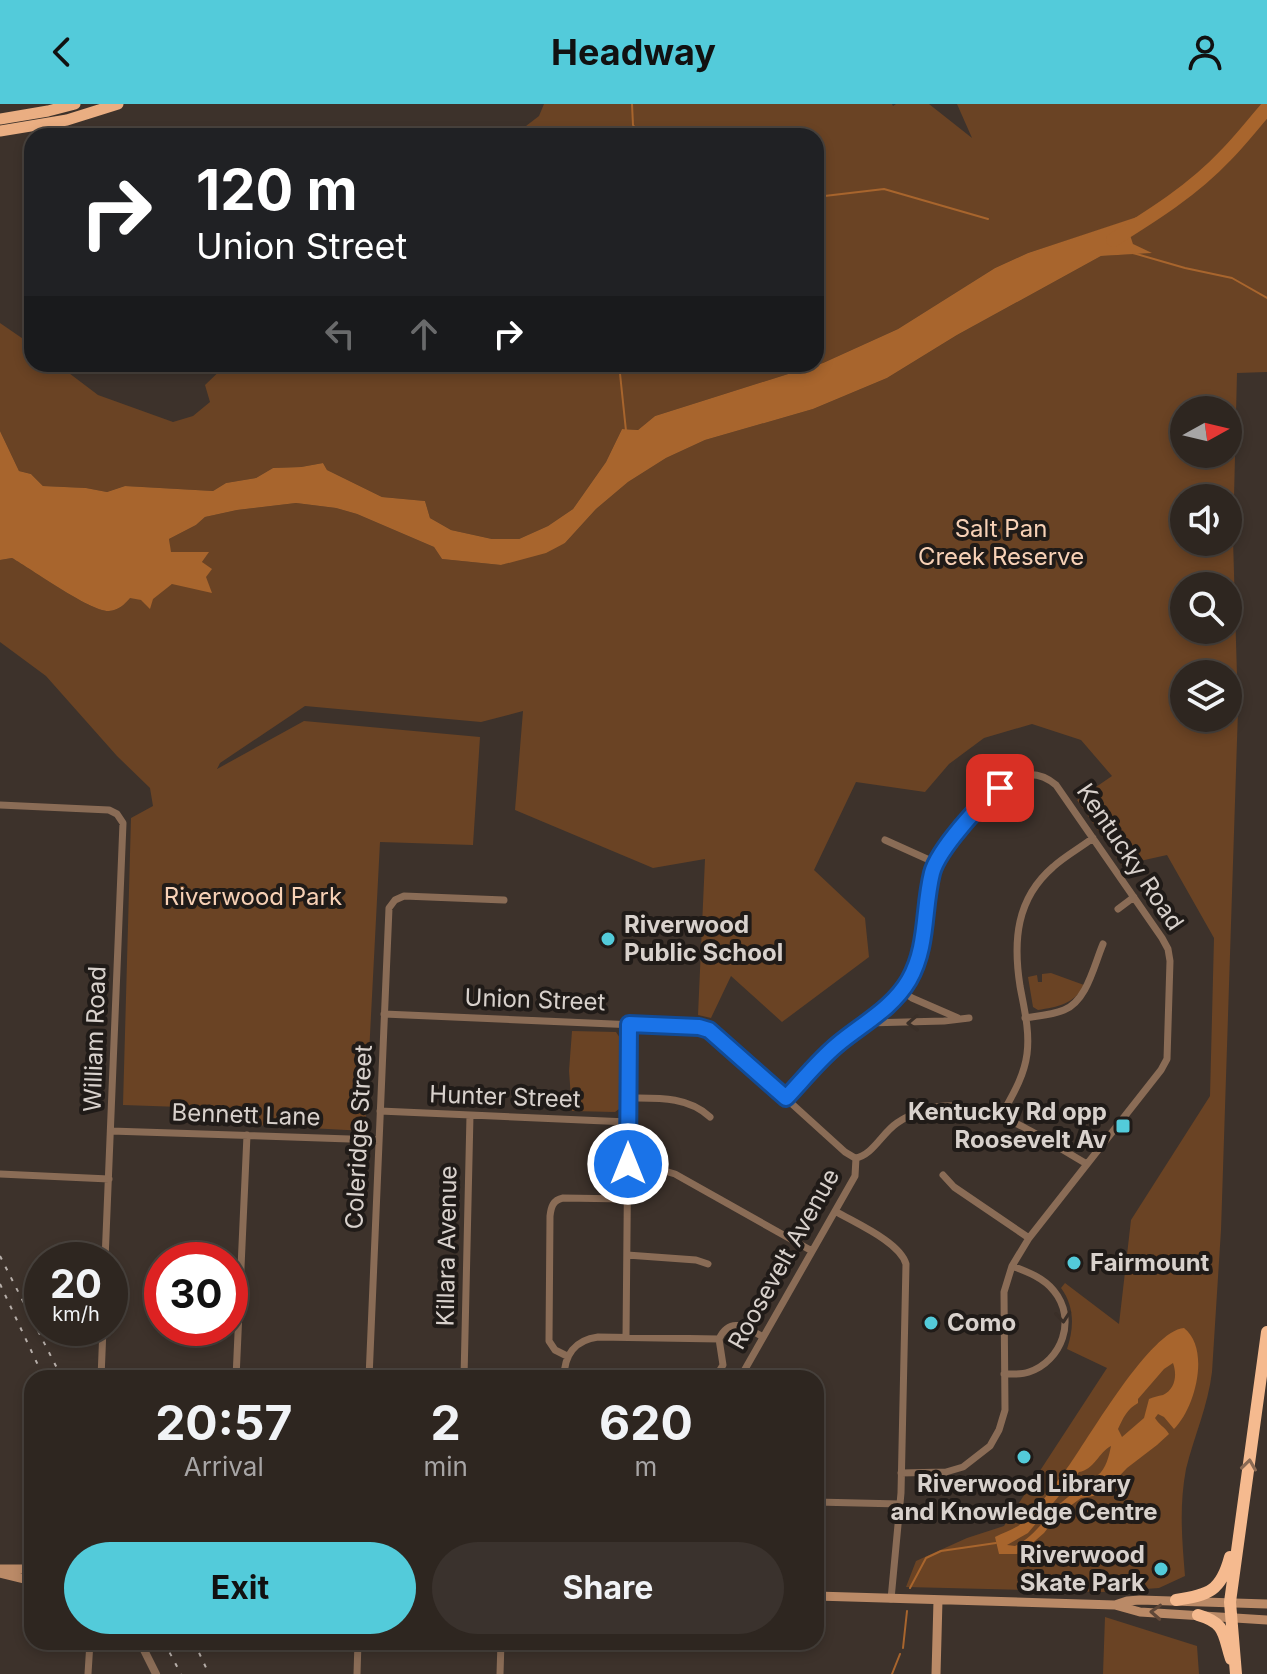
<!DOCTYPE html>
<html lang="en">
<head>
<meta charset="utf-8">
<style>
	:root { --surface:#2e2620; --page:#3a322d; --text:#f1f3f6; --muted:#a7a5a5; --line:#49433e; --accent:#53cbda }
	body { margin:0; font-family:Inter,sans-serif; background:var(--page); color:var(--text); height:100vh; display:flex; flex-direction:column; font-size:30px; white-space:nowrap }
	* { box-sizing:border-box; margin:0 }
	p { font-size:26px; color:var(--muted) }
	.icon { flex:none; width:44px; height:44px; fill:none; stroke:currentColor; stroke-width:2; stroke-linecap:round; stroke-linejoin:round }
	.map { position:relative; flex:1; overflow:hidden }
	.details { position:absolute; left:24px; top:1266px; width:800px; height:280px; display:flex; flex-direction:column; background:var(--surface); border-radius:24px; box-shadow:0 4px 12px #0003,0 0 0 2px var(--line) }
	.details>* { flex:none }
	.top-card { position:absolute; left:24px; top:24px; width:800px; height:244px; border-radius:24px; box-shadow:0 4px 12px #0003,0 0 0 2px var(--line); background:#202124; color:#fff; overflow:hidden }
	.needle { width:52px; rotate:82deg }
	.tools { position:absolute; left:1170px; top:292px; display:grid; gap:16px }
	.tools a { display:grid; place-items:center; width:72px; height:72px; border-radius:50%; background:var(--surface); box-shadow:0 4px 12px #0003,0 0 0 2px var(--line); font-size:40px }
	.speed { position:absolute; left:24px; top:1138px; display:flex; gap:16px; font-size:40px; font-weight:700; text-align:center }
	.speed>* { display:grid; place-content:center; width:104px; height:104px; border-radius:50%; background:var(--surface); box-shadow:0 4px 12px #0003,0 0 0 2px var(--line); line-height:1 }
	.speed small { font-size:20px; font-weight:400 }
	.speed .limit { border:12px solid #d22; background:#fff; color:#111 }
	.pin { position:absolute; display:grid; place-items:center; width:68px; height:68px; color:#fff; margin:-34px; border-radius:16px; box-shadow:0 4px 12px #0006 }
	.me { position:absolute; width:88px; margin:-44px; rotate:0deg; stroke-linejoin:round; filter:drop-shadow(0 0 6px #0008) }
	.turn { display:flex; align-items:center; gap:28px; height:168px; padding:0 40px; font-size:36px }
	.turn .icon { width:104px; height:104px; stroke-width:2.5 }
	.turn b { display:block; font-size:56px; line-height:68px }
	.lanes { display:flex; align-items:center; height:76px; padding:0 40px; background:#0003; justify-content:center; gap:40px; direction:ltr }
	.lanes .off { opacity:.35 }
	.eta { display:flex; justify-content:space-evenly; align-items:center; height:136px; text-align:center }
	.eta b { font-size:48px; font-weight:700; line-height:56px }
	.primary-button { display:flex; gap:16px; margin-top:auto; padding:16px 40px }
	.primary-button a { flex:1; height:92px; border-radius:48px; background:var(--accent); color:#111; font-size:32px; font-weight:700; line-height:92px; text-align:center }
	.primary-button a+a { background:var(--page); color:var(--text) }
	header { display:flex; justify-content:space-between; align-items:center; height:104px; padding:0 40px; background:var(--accent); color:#111; font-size:36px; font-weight:700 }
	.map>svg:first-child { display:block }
	.green { fill:#6a4324; fill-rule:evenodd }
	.water { fill:#a8652d; fill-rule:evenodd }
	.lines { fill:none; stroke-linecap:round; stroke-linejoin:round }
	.stream { stroke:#a8652d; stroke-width:2 }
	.river { stroke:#a8652d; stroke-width:14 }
	.minor { stroke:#8a6c56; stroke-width:7 }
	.tertiary { stroke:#8a6c56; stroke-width:8 }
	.secondary { stroke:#ba8a67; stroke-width:9 }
	.trunk { stroke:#eaae82; stroke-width:11 }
	.motorway { stroke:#f5ba8f; stroke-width:12 }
	.rail { stroke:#b7afaa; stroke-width:2; stroke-dasharray:4 8; stroke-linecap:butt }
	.oneway { stroke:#3a2f28 }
	.oneway2 { stroke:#8a6a54 }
	.oneway3 { stroke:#5e4738 }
	.route-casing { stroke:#114b97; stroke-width:20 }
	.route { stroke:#1a73e8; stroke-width:14 }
	.poi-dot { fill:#53cbda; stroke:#201b18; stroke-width:3 }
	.labels { text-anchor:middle; stroke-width:8; stroke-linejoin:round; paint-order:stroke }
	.park-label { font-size:24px; fill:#f7d1b6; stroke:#201b18 }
	.street-label { font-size:24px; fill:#d8d1cc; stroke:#201b18 }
	.poi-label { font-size:24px; font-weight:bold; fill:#d8d1cc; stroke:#201b18; text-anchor:start }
</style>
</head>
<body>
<header><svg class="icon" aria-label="back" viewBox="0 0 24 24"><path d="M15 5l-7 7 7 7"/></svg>Headway<svg class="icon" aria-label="person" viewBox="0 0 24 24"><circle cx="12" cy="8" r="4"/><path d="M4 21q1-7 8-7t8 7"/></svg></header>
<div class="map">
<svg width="1267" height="1570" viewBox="0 0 1267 1570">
	<rect width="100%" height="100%" fill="#3d322b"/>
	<!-- green -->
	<path class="green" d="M544 0H892L893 2 896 0H929L972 34 957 0H1267V268L1237 269 1233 435 1238 606 1221 1126 1212 1268C1208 1302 1194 1332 1186 1365 1179 1402 1182 1436 1185 1472L1159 1484 1103 1488 906 1483 916 1457 967 1434 1004 1422 1107 1264 1067 1245C1074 1224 1075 1203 1061 1184L1065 1179 1119 1220 1131 1116 1210 992 1214 834 1167 751 1122 761 1077 696 1112 672 1081 636 1032 620 984 634 949 660 925 688 856 678 814 766 865 814 869 853 782 918 731 872 711 914 698 911 705 755 653 764 515 706 523 607 481 618 305 602 220 659 217 665 304 617 480 633 473 741 380 738 365 1027 181 1017V1003L123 1001 131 714 153 702 150 684 117 652 46 572 0 538V456L12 454C31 465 91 508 109 507 119 506 124 501 130 493 157 501 152 490 172 480 182 476 196 475 206 473L202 458 208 449 170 448 169 435 196 421 205 413 237 406 296 399 336 404 357 410 434 443 442 455 501 461 565 439 596 405 628 378 666 354 705 336 813 305 887 274 957 231 1101 152 1149 149 1133 141 1127 125 1136 114 1028 149 995 164 898 225 823 259 655 312 638 326 622 325 606 358 573 405 548 422 519 435H492L451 426 430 414 425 397 382 393 327 366 323 359 301 363 273 364 256 374 226 379 213 387 125 382 107 388 86 384 43 382 31 370 19 367 0 327V219L32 241V260H57L98 291 173 318 193 312 210 298 205 281 227 260H816V32H513L539 12ZM1184 306H1228V350H1184ZM1184 394H1228V438H1184ZM1184 482H1228V526H1184ZM1184 570H1228V614H1184Z
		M1051 869 1084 881C1075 900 1057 903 1038 906L1033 903 1028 873 1037 871 1038 878H1042V870Z
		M572 927 616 928 620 934V1001L619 1005 615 1008 572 1007 569 967Z
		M1105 1513 1197 1542 1199 1570H1103Z"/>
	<!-- water -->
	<path class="water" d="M1137 113 1128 125 1133 140 1152 149 1101 152 957 231 887 274 813 305 705 336 666 354 628 378 596 405 565 439 546 449 501 461 442 455 434 443 357 410 336 404 296 399 237 406 205 413 196 421 169 435 171 448H209L202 458 212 465 206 473 212 489 172 480 153 495 150 505 141 496 130 494C124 501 119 506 109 507 91 508 31 465 12 454L0 456V327L19 367 31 370 43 382 86 384 107 388 125 382 213 387 226 379 256 374 273 364 301 363 323 359 327 366 382 393 425 397 430 414 451 426 492 435H519L548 422 573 405 606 358 622 325 638 326 655 312 823 259 898 225 995 164 1028 149Z
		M1184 1224C1211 1245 1195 1305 1174 1325L1164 1313 1158 1310 1155 1314C1159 1321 1164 1322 1169 1330L1157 1341 1127 1364 1106 1386 1093 1392 1081 1394 1058 1411 1044 1429 1028 1443 1017 1450H999L995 1433C1004 1428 1016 1425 1023 1418 1040 1402 1056 1379 1070 1360 1090 1332 1151 1226 1184 1224ZM1173 1259C1177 1270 1176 1285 1163 1291 1158 1292 1153 1293 1149 1295L1144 1314 1122 1333 1118 1325C1123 1314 1127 1305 1138 1299V1295L1164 1265ZM1111 1342C1109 1352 1106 1365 1098 1371 1087 1381 1073 1388 1062 1398 1045 1413 1036 1432 1015 1442L1007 1441 1028 1429 1079 1368C1094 1366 1099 1348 1111 1342Z"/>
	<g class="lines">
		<!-- stream -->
		<path class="stream" d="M632 0 633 21 641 32
			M816 93 884 85 988 115
			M1133 149 1185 164 1232 174 1267 194
			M619 260 626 327
			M910 1484 926 1454 941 1447 996 1439
			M903 1544 907 1507
			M892 1570 900 1550"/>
		<!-- river -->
		<path class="river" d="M1113 136C1153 111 1193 86 1225 52 1240 37 1253 20 1267 4"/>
		<!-- minor -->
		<path class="minor" d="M0 701 109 706 117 710 123 719 105 1156
			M885 736 936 759
			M1118 805 1134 793
			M902 887 912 894 958 914
			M384 910 704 924 715 930 845 1048 855 1054C872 1052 882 1029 897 1019 963 974 1029 1027 1087 1060
			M1025 914C1038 912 1052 911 1064 906 1087 897 1094 861 1103 840
			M867 919 944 917 969 914
			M628 994C657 994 688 992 710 1013
			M786 994C802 976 819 957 837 941 860 921 889 907 906 881 930 845 920 801 934 763 940 746 955 732 967 718 989 693 1020 651 1056 681L1162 834 1168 845 1170 857 1167 955 1161 966 1029 1134 1012 1162 1004 1188 1005 1306 999 1326 990 1342 963 1363 946 1368 901 1369
			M380 1007 628 1018
			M1001 1012C1012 992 1024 973 1027 950 1030 927 1024 904 1020 882 1013 837 1016 795 1053 763 1065 752 1080 744 1093 734
			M111 1027 379 1036
			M628 1060 651 1063 675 1070 812 1147
			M0 1070 109 1075
			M943 1071 954 1083 1029 1134
			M835 1107C855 1119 900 1138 906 1160L901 1389 891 1495
			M627 1151 696 1156 708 1160
			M626 1233 629 920
			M719 1235C730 1212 746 1223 763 1233
			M567 1252 555 1246 549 1237 550 1112C551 1103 553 1096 563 1094L627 1095
			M1004 1270C1013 1270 1021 1271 1029 1268 1062 1257 1077 1215 1054 1187 1044 1174 1028 1168 1012 1162
			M101 1274 103 1224
			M236 1274 247 1031
			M369 1274 389 804 395 796 404 792 504 796
			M464 1274 470 1011
			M564 1274C564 1251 575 1236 598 1233L719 1235 723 1261 715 1274
			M740 1274 855 1072 856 1054
			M816 1398 900 1400
			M88 1570 90 1538
			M357 1570 358 1538
			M500 1570 501 1538"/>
		<!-- tertiary -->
		<path class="tertiary" d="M140 1538 156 1570"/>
		<!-- secondary -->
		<path class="secondary" d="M0 1465H32
			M0 1469 32 1477
			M816 1492 1115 1501 1140 1508 1267 1516
			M1115 1501 1127 1497 1140 1496 1267 1500
			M936 1570 938 1496"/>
		<!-- trunk -->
		<path class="trunk" d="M0 15 48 7 75 0
			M0 27 67 16 118 0"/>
		<!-- motorway -->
		<path class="motorway" d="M1176 1496C1209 1491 1221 1487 1230 1453
			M1198 1511C1226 1519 1223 1530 1231 1555
			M1236 1570 1230 1498 1267 1228"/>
		<!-- rail -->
		<path class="rail" d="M0 1152 62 1274
			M0 1180 44 1274
			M164 1538 181 1570
			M194 1538 209 1570"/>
	</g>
	<!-- one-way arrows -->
	<defs><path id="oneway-chevron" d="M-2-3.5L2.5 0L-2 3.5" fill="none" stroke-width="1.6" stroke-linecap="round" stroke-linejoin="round" transform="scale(2)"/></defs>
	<g class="oneway">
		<use href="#oneway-chevron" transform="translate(913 919) rotate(178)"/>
		<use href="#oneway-chevron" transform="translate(1063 1213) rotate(85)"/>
	</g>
	<use class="oneway2" href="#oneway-chevron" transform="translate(1249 1361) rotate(-82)"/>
	<use class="oneway3" href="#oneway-chevron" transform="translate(1156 1508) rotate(-177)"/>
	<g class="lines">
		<!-- route casing -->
		<g class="route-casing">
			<path id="route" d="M628 1060 629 920 699 923 709 926 786 994C803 976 818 957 837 941 862 920 892 905 909 876 928 843 923 805 932 769 938 746 980 699 1000 684"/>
		</g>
		<!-- route -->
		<use href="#route" class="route"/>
	</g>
	<!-- markers -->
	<g class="poi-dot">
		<circle cx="608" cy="835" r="8"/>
		<rect x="1115" y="1014" width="16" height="16" rx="4"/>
		<circle cx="1074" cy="1159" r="8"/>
		<circle cx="931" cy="1219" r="8"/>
		<circle cx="1024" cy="1353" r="8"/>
		<circle cx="1161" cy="1465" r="8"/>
	</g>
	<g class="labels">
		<!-- park labels -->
		<g class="park-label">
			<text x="1001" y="433">Salt Pan<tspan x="1001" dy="28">Creek Reserve</tspan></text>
			<text x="253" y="801">Riverwood Park</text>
		</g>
		<!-- street labels -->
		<g class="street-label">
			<text transform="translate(1130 753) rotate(56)" y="8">Kentucky Road</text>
			<text transform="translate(535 896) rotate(2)" y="8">Union Street</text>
			<text transform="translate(95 935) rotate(-88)" y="8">William Road</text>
			<text transform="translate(505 993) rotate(2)" y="8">Hunter Street</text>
			<text transform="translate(246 1011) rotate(2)" y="8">Bennett Lane</text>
			<text transform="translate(359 1033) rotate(-87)" y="8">Coleridge Street</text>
			<text transform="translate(447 1142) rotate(-89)" y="8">Killara Avenue</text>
			<text transform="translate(784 1155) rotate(-61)" y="8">Roosevelt Avenue</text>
		</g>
		<!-- poi labels -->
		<g class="poi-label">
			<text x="624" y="829">Riverwood<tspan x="624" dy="28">Public School</tspan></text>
			<text x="1107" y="1016" text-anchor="end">Kentucky Rd opp<tspan x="1107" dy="28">Roosevelt Av</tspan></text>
			<text x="1090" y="1167">Fairmount</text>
			<text x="947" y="1227">Como</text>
			<text x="1024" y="1388" text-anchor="middle">Riverwood Library<tspan x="1024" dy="28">and Knowledge Centre</tspan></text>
			<text x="1145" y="1459" text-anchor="end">Riverwood<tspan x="1145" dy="28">Skate Park</tspan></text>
		</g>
	</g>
</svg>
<div class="tools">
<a><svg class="needle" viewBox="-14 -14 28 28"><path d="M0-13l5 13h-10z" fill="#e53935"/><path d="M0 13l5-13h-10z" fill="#a7a5a5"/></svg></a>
<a><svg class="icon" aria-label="sound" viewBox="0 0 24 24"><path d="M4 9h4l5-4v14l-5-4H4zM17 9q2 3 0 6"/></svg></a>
<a><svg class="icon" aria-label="search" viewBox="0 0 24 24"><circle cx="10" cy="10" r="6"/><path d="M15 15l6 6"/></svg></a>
<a><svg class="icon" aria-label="layers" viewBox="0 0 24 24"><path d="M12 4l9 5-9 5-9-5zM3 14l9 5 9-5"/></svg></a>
</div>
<div class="speed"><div>20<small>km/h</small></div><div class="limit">30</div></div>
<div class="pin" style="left:1000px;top:684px;background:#d93025"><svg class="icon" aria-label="arrive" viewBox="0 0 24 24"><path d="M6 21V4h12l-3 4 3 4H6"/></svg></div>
<svg class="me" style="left:628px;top:1060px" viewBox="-20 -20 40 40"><circle r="17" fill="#1a73e8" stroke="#fff" stroke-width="3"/><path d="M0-11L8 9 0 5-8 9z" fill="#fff"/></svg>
<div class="top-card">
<div class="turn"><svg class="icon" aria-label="right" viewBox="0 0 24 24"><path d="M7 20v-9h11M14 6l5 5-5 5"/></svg><div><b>120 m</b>Union Street</div></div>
<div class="lanes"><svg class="icon off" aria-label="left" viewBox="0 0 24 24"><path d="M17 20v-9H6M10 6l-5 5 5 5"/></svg><svg class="icon off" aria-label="ahead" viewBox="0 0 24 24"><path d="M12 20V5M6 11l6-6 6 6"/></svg><svg class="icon" aria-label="right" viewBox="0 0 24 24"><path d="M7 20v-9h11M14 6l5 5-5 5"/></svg></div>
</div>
<section class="details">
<div class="eta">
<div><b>20:57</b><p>Arrival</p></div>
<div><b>2</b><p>min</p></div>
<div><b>620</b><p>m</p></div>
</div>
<div class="primary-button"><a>Exit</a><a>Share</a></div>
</section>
</div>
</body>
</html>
